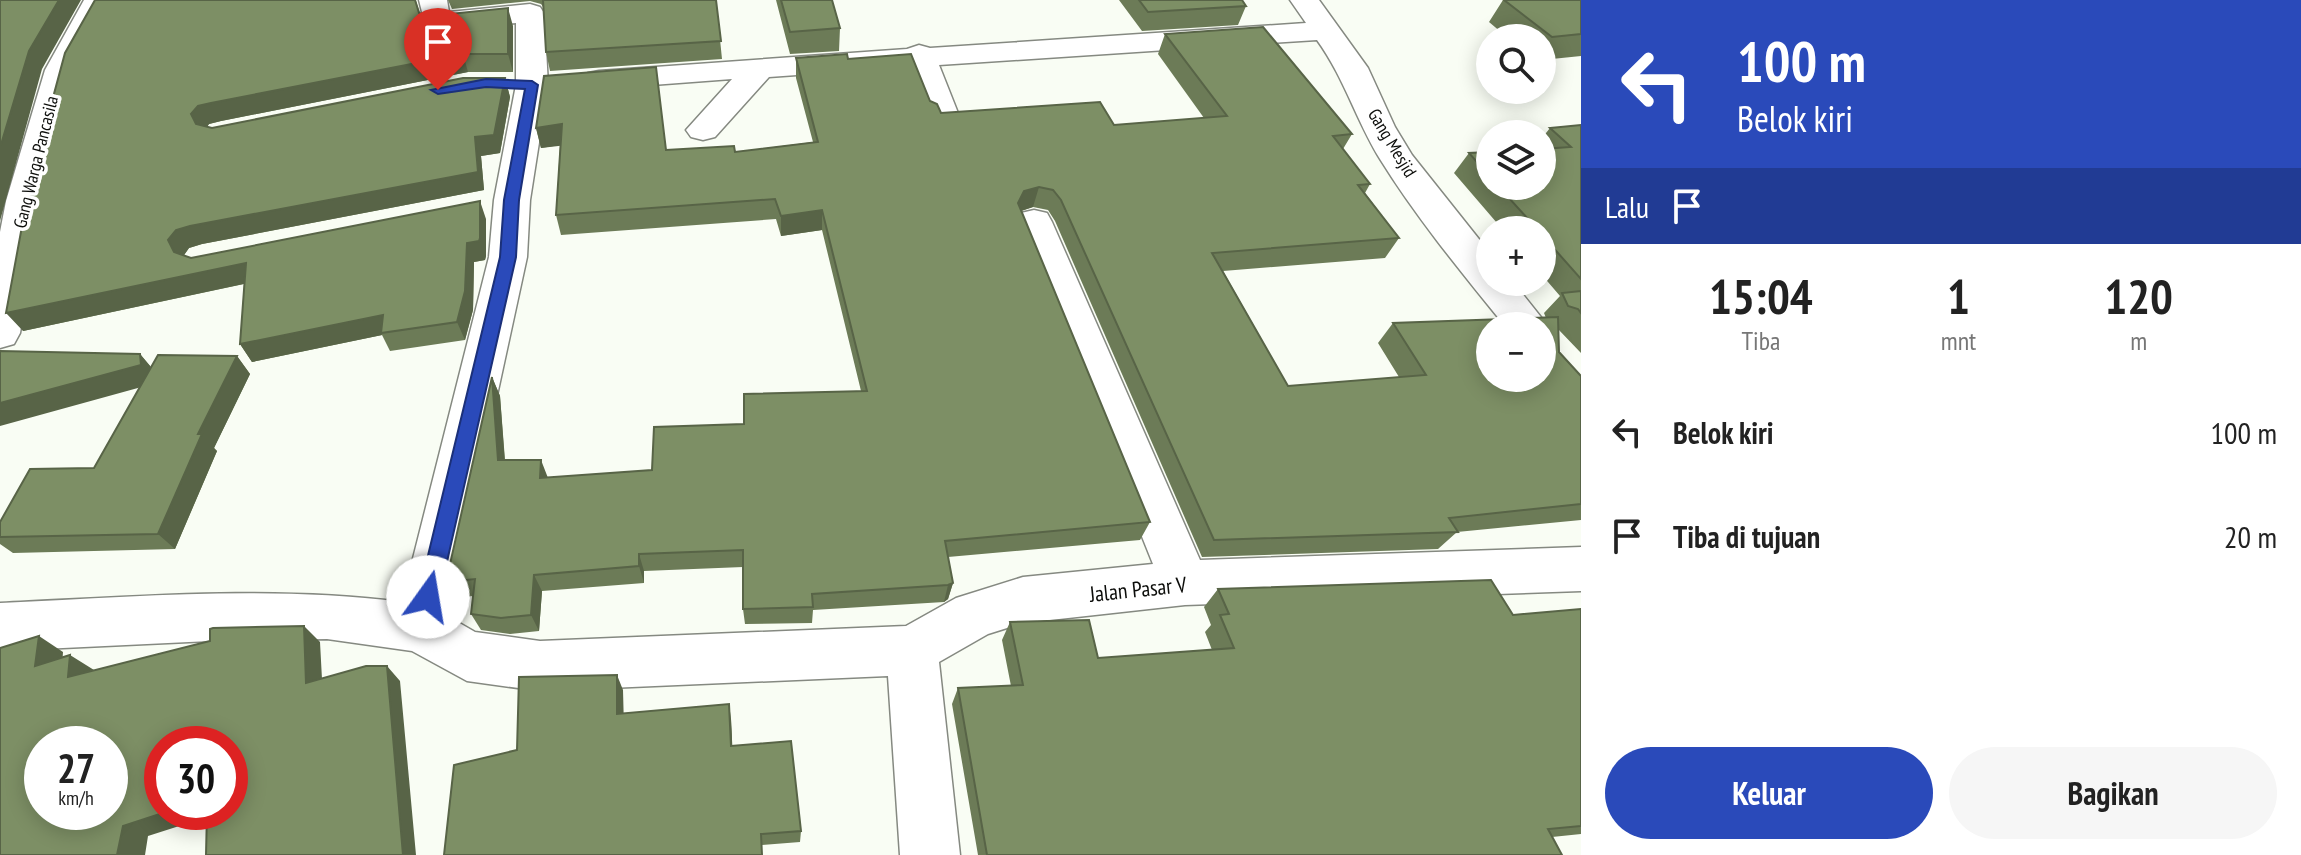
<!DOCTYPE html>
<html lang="id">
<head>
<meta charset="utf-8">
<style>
	:root { --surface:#fff; --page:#f6f6f6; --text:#222; --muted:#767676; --accent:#2a4aba }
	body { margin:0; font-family:"PT Sans Narrow",sans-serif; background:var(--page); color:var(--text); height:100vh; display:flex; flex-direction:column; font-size:30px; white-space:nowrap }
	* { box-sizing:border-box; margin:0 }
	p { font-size:26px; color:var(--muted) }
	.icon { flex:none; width:44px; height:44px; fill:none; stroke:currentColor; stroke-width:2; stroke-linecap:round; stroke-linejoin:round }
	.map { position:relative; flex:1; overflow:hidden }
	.drawer { display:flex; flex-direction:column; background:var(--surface); width:720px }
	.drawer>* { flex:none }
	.guide { background:#2a4aba; color:#fff; overflow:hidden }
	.buttons { position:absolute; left:1476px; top:24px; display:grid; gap:16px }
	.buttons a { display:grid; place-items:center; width:80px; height:80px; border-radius:50%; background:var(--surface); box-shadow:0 4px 20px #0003; font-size:40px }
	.speed { position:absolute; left:24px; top:726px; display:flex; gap:16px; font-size:40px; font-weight:700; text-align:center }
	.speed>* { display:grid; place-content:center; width:104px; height:104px; border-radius:50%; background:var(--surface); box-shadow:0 4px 20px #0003; line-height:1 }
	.speed small { font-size:20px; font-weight:400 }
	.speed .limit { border:12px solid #d22; background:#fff; color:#111 }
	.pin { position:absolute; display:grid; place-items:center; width:68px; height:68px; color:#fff; margin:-82px -34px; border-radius:50% 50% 50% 0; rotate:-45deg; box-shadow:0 0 8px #0007 }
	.pin .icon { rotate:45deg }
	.me { position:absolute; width:88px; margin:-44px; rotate:13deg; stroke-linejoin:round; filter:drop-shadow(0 0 6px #0008) }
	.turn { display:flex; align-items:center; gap:28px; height:168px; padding:0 24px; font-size:36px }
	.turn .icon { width:104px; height:104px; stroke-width:2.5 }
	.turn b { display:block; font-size:56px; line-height:68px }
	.then { display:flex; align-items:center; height:76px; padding:0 24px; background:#0003; gap:16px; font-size:30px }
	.eta { display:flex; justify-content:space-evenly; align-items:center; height:136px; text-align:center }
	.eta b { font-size:48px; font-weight:600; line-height:56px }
	.action { display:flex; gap:16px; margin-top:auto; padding:16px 24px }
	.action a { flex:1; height:92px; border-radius:48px; background:var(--accent); color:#fff; font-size:32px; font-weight:600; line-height:92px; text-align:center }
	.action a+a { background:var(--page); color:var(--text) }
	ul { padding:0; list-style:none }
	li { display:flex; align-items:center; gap:24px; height:104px; padding:0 24px }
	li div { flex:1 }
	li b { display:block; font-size:30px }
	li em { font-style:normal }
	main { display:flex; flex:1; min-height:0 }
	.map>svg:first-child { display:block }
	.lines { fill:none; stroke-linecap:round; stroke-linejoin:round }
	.minor-casing { stroke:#858981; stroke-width:3 }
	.minor { fill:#fff; fill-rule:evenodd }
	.wall { fill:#6c7b57 }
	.shaded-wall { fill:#586447 }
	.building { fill:#7d8f65; stroke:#586447; stroke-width:2; fill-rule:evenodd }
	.route { fill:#2a4aba; stroke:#1b3079; stroke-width:2 }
	.labels { text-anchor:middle; stroke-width:7; stroke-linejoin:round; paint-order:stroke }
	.far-street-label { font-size:18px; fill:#0c0d0a; stroke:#fff }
	.street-label { font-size:22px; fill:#0c0d0a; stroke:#fff }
</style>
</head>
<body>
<main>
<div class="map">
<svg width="1581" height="855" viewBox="0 0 1581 855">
	<rect width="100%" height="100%" fill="#f9fdf4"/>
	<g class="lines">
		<!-- minor casing -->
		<g class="minor-casing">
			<path id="minor" d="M84 0H112L75 70 42 201 20 333 14 344 0 348V232L6 201 45 70Z
				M419 0H447L449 12 530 4 540 7 544 13 548 85 530 200 527 257 449 617 475 632 540 641 906 626 956 598 1023 577 1153 564 1016 222 1021 213 1034 210 1047 213 1052 222 1200 560 1581 547V591L1185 605 1023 623 988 634 939 662 960 855H900L888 676 540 691 467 681 412 651 327 639 210 641 0 651V603C134 597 268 585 402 602L489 257 494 200 516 85V23L436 31 426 28Z
				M1290 0H1319L1368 68 1395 127 1412 155 1490 253V282H1513L1548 326 1542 336V326H1505C1462 273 1416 217 1380 159 1356 120 1344 77 1317 40L939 65 958 113 954 120 942 123 930 120 909 67 769 77 715 137 703 140 691 137 686 130 732 79 599 89 588 87 583 80 588 73 599 71 907 49 919 45 930 48 1306 23Z"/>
		</g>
		<!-- minor -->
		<use href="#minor" class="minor"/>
	</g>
	<!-- wall -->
	<path class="wall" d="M95 0 416 1 420 13 430 16 513 26V72H468L221 121 209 124 207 127 212 128 505 78 510 97 500 153 481 156 484 190 202 244 189 248 184 255 191 258 486 219V256L485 260 474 262 473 310 465 340 390 351 382 335 252 362 240 344 244 284 23 331Z
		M448 0H716L722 59 550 71 546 52 544 8 541 4 530 1 452 9Z
		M776 0H832L840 28 839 51 790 54Z
		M1119 0H1242L1246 6 1238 25 1142 31Z
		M1503 0H1581V56L1542 60V38H1508L1489 22Z
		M1165 34 1352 134 1343 149 1370 184 1365 193 1399 238 1385 258 1223 271 1288 386 1399 377 1378 343 1393 323 1546 318 1544 313 1560 296 1542 275V230H1503L1454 173 1469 153 1490 152V186H1542V138L1550 128 1581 125V353L1558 329 1559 352 1581 376V520L1457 532 1438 549 1202 557 1055 221 1048 210 1033 207 1021 211 1150 522 1140 540 948 557 953 583 948 599 944 602 813 610 812 623 745 624 743 609V567L644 571V583L542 591 539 631 510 634 481 630 471 614 473 596 456 598 446 582 492 377 500 396 505 460 548 478 652 470 744 424 861 391 822 230 781 236 776 219 561 235 556 215 560 145 541 148 536 128 666 150 735 152 813 142 796 78V58L848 59 930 101 941 113 1114 125 1204 118 1158 54Z
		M140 354 151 367 237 356 250 374 214 448 217 451 175 549 13 553 0 544V522L94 468 140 387Z
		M1218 589 1513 615 1581 609V834L1552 837 1562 855H978L952 704 958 688 1011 686 1002 640 1010 622 1098 658 1212 650 1205 632 1211 625 1204 607Z
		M623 690V713L731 719 732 746 801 831 800 842 762 845 517 750Z"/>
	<!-- shaded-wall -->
	<path class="shaded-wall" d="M59 0H81L42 69 0 221V148L29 51Z
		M508 8 513 26V72L508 54Z
		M463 54 468 72 221 121 209 124 203 132 196 124 191 114 198 106Z
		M505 78 510 97 500 153 481 156 484 190 202 244 189 248 182 258 174 252 168 240 176 230 475 137Z
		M562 124 567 145 541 148 536 128Z
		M1039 187 1033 207 1018 212V203L1024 191Z
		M480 201 486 219V256L485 260 474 262 473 310 465 340 457 322 467 243Z
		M822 210V230L781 236V216Z
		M246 263 257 281 23 331 6 313Z
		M383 315 381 333 382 335 252 362 240 344Z
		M140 354 155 372 156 383 0 426V403Z
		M237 356 250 374 214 448 217 451 175 549 158 534 198 434Z
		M492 377 500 396 506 478 498 460Z
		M541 460 548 478H540Z
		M639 554 644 571V583L639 566Z
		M534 575 542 591 539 631 531 615Z
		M953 583 948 599 944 602 948 585Z
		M304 626 320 642 323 698 306 683Z
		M39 636 63 652 61 681 35 666Z
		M70 655 94 670 68 677Z
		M387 666 400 681 416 855H403Z
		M617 675 623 690 624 728 617 714Z
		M729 704 731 719 733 760 731 746Z
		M166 812H223L148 836 145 855H117L123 826Z"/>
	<!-- building -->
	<path class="building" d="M0 0H59L29 51 0 148Z
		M95 0H415L419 13 430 16 508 8V54H463L211 103 198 106 191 114 196 124 212 128 463 78H505L494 135 475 137 478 172 190 226 176 230 168 240 174 252 191 258 480 201V238L479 241 467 243 465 291 457 322 381 333 383 315 240 344 246 263 6 313 30 183 65 53Z
		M543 0H716L721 41 546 52Z
		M781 0H832L840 28 790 32Z
		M1139 0H1242L1246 6 1148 12Z
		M1504 0H1581V34L1552 37Z
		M1263 27 1352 134 1333 136 1370 184 1358 185 1399 238 1212 253 1288 386 1426 375 1393 323 1558 317 1559 352 1581 376V504L1449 518 1458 532 1214 540 1061 200 1053 190 1039 187 1024 191 1018 203 1150 522 945 541 953 583 948 585 812 594 813 607 743 609V550L639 554V566L534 575 531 615 501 618 471 614 475 579 446 582 492 377 498 460H541L540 478 652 470 654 427 744 424V394L867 391 822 210 781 216 775 199 556 215 562 124 536 128 544 76 656 67 666 150 734 146 735 152 818 142 796 58 847 54 848 59 911 54 930 101 937 104 941 113 1100 102 1114 125 1227 116 1165 34ZM1490 326H1542V378H1490Z
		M1581 125V279L1542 235V230H1538L1498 186H1542V149L1571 147 1550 128Z
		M1490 152V177L1469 153Z
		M1581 291V313L1578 309 1568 306 1562 293Z
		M0 351 140 354 141 365 0 403Z
		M158 355 237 356 198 434H202L158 534 0 537V522L30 469 94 468Z
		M1491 580 1513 615 1581 609V826L1548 829 1562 855H987L958 688 1023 685 1010 622 1089 620 1098 658 1234 648 1220 615 1229 614 1218 589Z
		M304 626 306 683 366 666H387L403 855H206L207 812H230V744H162V812H166L123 826 117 855H0V648L39 636 35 666 70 655 68 677 210 641V629L213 628ZM42 744H110V812H42Z
		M617 675V714L729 704 731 746 791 741 801 831 761 834 762 855H444L454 765 517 750 519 677Z"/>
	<!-- route -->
	<path class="route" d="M486 79 532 81 538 85 519 200 516 257 439 597 436 604 428 607 421 604 418 597 500 257 504 200 525 89 486 87 438 94 431 90Z"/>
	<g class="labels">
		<!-- far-street labels -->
		<g class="far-street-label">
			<text transform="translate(1392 143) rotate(59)" y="6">Gang Mesjid</text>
			<text transform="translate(36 162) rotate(-76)" y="6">Gang Warga Pancasila</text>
		</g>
		<!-- street labels -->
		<g class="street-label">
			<text transform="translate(1138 589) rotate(-6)" y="8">Jalan Pasar V</text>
		</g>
	</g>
</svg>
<div class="buttons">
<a><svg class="icon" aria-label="search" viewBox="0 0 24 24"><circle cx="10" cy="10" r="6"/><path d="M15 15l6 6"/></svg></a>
<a><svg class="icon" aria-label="layers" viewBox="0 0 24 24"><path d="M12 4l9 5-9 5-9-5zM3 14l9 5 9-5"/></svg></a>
<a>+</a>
<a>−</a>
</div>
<div class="speed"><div>27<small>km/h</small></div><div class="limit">30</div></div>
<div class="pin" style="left:438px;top:90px;background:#d93025"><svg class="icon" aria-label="arrive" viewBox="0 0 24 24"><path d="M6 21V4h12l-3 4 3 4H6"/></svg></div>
<svg class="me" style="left:428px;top:597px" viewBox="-20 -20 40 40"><circle r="19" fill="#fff"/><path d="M0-13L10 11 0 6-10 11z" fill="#2a4aba"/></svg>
</div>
<section class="drawer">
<div class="guide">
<div class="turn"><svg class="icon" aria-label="left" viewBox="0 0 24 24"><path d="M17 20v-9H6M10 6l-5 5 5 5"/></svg><div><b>100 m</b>Belok kiri</div></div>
<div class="then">Lalu<svg class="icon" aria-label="arrive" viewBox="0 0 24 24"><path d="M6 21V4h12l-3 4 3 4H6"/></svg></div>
</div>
<div class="eta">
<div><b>15:04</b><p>Tiba</p></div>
<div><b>1</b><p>mnt</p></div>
<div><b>120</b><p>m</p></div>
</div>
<ul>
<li><svg class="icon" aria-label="left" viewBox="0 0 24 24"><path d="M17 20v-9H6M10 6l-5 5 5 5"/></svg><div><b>Belok kiri</b></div><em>100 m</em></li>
<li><svg class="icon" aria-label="arrive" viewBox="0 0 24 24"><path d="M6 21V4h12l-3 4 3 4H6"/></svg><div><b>Tiba di tujuan</b></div><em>20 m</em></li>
</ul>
<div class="action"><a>Keluar</a><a>Bagikan</a></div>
</section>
</main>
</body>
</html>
